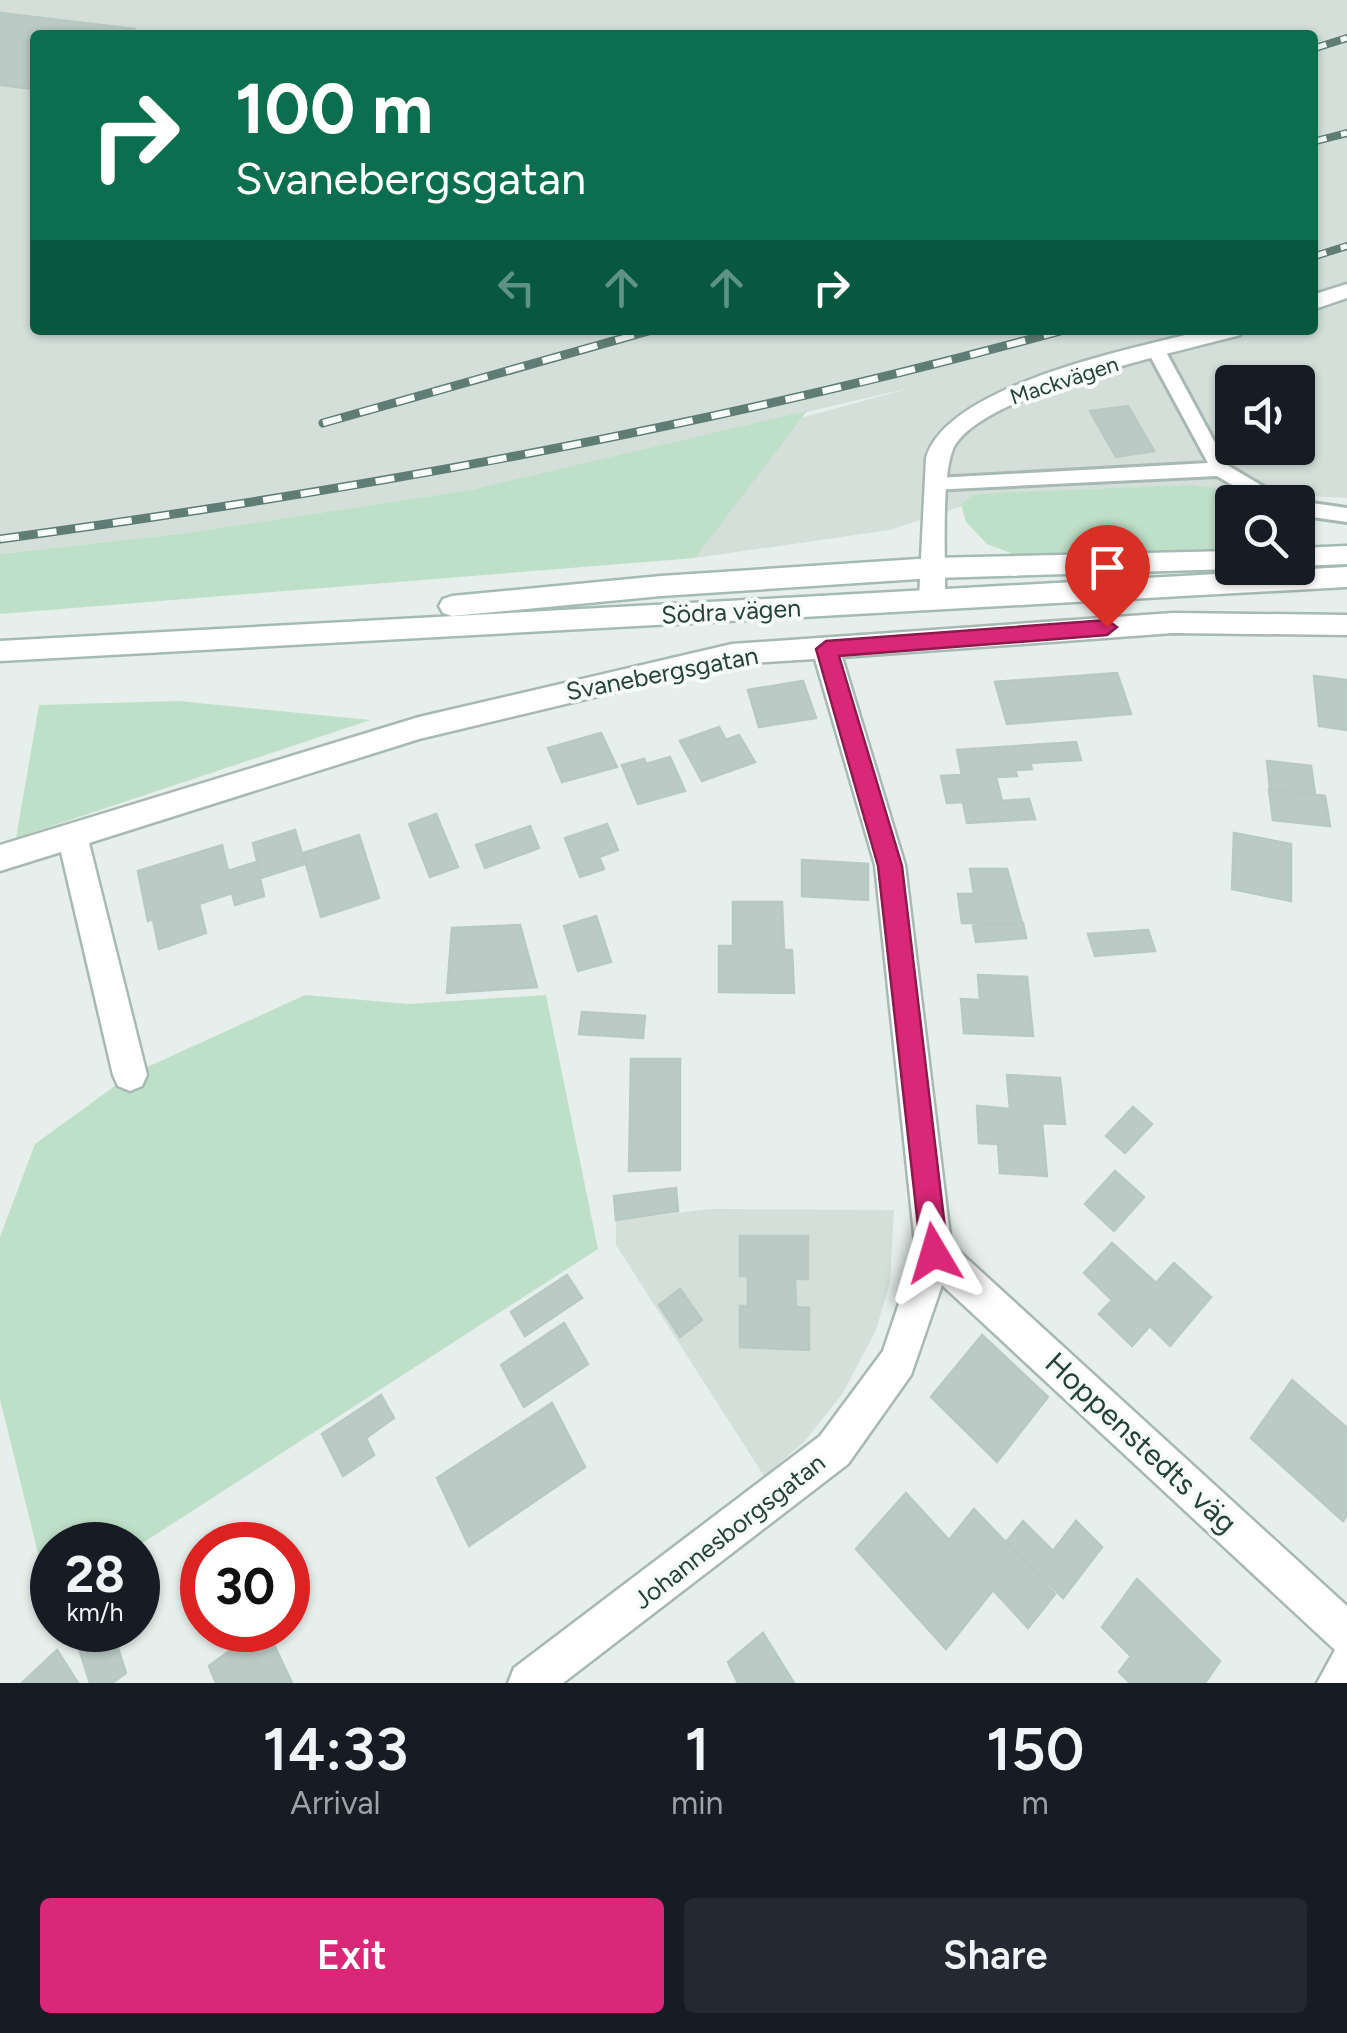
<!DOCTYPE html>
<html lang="en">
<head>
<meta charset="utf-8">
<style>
	:root { --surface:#171b24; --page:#242831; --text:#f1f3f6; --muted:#9ea1a6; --accent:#db2777 }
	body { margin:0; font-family:Figtree,sans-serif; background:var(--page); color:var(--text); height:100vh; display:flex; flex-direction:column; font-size:38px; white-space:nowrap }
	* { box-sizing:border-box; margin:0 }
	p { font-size:32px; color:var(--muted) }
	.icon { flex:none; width:55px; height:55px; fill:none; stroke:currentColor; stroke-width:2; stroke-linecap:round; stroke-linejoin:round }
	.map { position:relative; height:1683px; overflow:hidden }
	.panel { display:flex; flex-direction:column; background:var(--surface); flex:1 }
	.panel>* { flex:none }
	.banner { position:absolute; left:30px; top:30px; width:1288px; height:305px; border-radius:10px; box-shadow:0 2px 8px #0004; background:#0b6e4f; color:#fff; overflow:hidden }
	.tools { position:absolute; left:1215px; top:365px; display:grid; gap:20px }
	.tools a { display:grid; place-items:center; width:100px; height:100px; border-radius:10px; background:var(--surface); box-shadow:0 2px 8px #0004; font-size:50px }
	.speed { position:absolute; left:30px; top:1522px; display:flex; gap:20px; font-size:50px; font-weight:700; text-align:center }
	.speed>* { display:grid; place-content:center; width:130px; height:130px; border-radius:50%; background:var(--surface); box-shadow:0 2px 8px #0004; line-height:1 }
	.speed small { font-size:25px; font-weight:400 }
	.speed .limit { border:15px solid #d22; background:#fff; color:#111 }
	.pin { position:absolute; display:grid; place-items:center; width:85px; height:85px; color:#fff; margin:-102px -42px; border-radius:50% 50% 50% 0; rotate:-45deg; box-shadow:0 0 10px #0007 }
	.pin .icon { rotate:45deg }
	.me { position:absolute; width:110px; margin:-55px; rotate:353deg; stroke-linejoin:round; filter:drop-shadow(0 0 8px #0008) }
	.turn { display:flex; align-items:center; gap:35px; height:210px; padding:0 40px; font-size:45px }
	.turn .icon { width:130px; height:130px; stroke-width:2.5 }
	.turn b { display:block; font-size:70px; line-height:85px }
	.lanes { display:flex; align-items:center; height:95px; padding:0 40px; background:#0003; justify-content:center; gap:50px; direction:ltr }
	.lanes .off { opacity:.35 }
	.eta { display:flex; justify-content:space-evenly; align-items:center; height:170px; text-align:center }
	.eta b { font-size:60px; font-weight:600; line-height:70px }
	.primary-button { display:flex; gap:20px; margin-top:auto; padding:20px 40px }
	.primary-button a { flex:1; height:115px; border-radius:10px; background:var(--accent); color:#fff; font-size:40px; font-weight:600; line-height:115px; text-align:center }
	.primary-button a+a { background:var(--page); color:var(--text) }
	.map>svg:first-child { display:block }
	.built { fill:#d4dfda; fill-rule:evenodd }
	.green { fill:#bfe0c8 }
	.building { fill:#bbcac4; stroke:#b8c9c2; stroke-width:2.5 }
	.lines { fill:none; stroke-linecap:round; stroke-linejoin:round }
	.service-casing { stroke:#a8b8b2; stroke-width:6 }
	.minor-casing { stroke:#a8b8b2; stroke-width:5 }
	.secondary-casing { stroke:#a4bbb3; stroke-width:5 }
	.service { fill:#fff; fill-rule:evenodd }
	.minor { fill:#fff; fill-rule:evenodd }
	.secondary { fill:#fff; fill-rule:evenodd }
	.rail-far1-casing { stroke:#5f7d75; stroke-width:8 }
	.rail-casing { stroke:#5f7d75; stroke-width:9 }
	.rail-far1 { stroke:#f7fbf9; stroke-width:5; stroke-dasharray:15; stroke-linecap:butt }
	.rail { stroke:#f7fbf9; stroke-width:6; stroke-dasharray:19; stroke-linecap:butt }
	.route { fill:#db2777; stroke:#8e194d; stroke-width:2.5 }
	.labels { text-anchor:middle; stroke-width:8; stroke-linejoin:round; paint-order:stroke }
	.far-street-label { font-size:22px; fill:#24423a; stroke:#f7fbf9 }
	.street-label { font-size:25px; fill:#24423a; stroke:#f7fbf9 }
	.near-street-label { font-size:30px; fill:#24423a; stroke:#f7fbf9 }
</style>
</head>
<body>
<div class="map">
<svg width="1347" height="1683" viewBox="0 0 1347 1683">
	<rect width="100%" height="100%" fill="#e6efeb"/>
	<!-- built -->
	<path class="built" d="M0 0H1347V498L1199 490 972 503 890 530 695 558 676 452 914 387 470 490 186 533 0 554ZM35 35H1312V330H35ZM1232 382H1298V448H1232Z
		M709 1209 894 1210 890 1282 876 1330 843 1393 804 1442 764 1476 616 1245V1221Z"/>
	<!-- green -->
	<path class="green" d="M807 411 695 558 0 614V554L186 533 470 490Z
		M1188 485 1216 488 1240 502H1232V550L1024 558 987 544 966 522 961 504 973 495 995 493Z
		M179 701 370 720 16 838 39 705Z
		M305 995 409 1004 546 995 598 1249 138 1546 52 1545 50 1602 0 1399V1237L35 1144 130 1075Z"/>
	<!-- building -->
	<path class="building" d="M0 13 134 29 128 35H35V89L0 85Z
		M1128 406 1154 451 1116 457 1090 411Z
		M1117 673 1131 714 1007 724 995 682Z
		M1314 676 1347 680V730L1319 726Z
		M803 681 816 718 759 727 748 690Z
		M719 727 726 740 739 735 755 762 702 781 680 741Z
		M601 733 617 767 562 782 548 748Z
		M1076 742 1081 760 1030 763 1032 769 1015 770 1017 776 996 777 1002 801 1029 799 1035 819 967 823 963 802 947 803 941 776 962 775 957 750Z
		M670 757 685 791 638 804 622 765 644 759 646 764Z
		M1267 761 1311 766 1315 794 1270 789Z
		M1269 790 1325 796 1330 826 1273 820Z
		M436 814 458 867 430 877 409 824Z
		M607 824 618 850 599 857 604 869 580 877 565 838Z
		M530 826 539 848 485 868 476 845Z
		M295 830 305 864 261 878 253 843Z
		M1234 833 1291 844V901L1232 889Z
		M359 835 379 898 321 917 303 853Z
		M222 845 228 871 256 862 264 896 235 905 232 893 199 904 206 933 159 949 153 919 148 921 138 871Z
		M802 860 868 864V900L802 896Z
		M970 869H1007L1022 923H962L958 894H974Z
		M733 902H782L784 950H792L794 993 719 992V946H733Z
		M596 916 611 962 578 971 564 926Z
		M1023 923 1026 938 976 942 973 926Z
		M520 925 537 987 447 993 452 928Z
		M1148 930 1155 951 1095 956 1088 934Z
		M978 975 1027 977 1033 1036 964 1033 961 999 980 1000Z
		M582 1012 645 1016 643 1038 579 1034Z
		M631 1059H680V1170L629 1171Z
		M1007 1075 1060 1078 1065 1124 1042 1123 1047 1176 1000 1173 998 1144 979 1143 977 1106 1010 1109Z
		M1133 1107 1152 1124 1125 1153 1106 1136Z
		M1115 1171 1144 1197 1114 1231 1085 1204Z
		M676 1188 678 1211 616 1220 614 1196Z
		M740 1236H808V1279H795L796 1307 809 1308V1350L740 1347V1306H748V1276H740Z
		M1112 1243 1156 1283 1174 1263 1211 1297 1170 1346 1150 1326 1132 1346 1099 1314 1112 1300 1084 1273Z
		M567 1275 582 1298 525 1336 511 1312Z
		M680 1289 702 1320 680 1337 659 1305Z
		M564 1323 588 1364 524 1407 501 1365Z
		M982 1335 1048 1397 997 1462 931 1397Z
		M1292 1380 1347 1428V1515L1343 1521 1251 1438Z
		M381 1395 394 1418 366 1438 374 1455 343 1476 322 1434Z
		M552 1403 585 1467 469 1546 437 1478Z
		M906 1493 949 1540 974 1509 1055 1594 1028 1628 993 1590 946 1649 856 1549Z
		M1023 1521 1053 1551 1076 1521 1102 1547 1063 1598 1007 1541Z
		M1137 1579 1220 1661 1205 1683H1130L1119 1672 1131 1656 1102 1627Z
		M73 1630H123L114 1636 126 1673 112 1683H90Z
		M258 1630H267L292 1683H216L209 1666Z
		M763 1633 794 1683H738L728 1662Z
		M57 1650 78 1683H22Z"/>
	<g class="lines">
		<!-- service casing -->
		<g class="service-casing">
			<path id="service" d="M1157 346 1166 352 1227 465 1281 497 1283 502H1261L1217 476 930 490 928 485 937 478 1208 463 1148 352Z
				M1298 501 1347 508V522L1298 515V502H1294Z"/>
		</g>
		<!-- minor casing -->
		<g class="minor-casing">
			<path id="minor" d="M1347 284V298L1312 310V295Z
				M1205 330H1243L1240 335C1178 352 988 392 955 445 940 471 946 566 945 599L941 606H923L919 599 926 458C947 384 1137 348 1205 330Z
				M1173 613 1347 615V635L1173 633 842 657 905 865 951 1244 1347 1606V1683H1317L1335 1650 942 1285 911 1375 848 1464 563 1683H508L514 1668 820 1436 883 1351 916 1253 875 865 815 659 732 664 419 739 89 843 147 1075 142 1086 130 1091 118 1086 113 1075 61 852 0 871V845L419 717 732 644Z"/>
		</g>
		<!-- secondary casing -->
		<g class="secondary-casing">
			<path id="secondary" d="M1347 546V564L1298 566V548Z
				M1232 551V568H1238L1232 569 933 578 661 596 452 616 443 613 439 606 443 599 452 596 661 576 933 558Z
				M1347 567V587L0 661V641Z"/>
		</g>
		<!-- service -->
		<use href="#service" class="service"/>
		<!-- minor -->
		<use href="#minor" class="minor"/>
		<!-- secondary -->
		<use href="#secondary" class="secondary"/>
		<!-- rail-far1 casing -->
		<g class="rail-far1-casing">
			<path id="rail-far1" d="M1312 49 1347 38
				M1312 142 1347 133
				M1312 257 1347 246"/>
		</g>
		<!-- rail casing -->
		<g class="rail-casing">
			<path id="rail" d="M323 423 652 330
				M0 539C360 490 714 426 1064 330"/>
		</g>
		<!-- rail-far1 -->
		<use href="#rail-far1" class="rail-far1"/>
		<!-- rail -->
		<use href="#rail" class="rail"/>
	</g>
	<!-- route -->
	<path class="route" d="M1107 620 1117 627 1107 635 839 656 902 866 948 1253 944 1262 934 1266 925 1262 921 1253 878 866 816 649 826 641Z"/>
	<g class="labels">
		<!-- far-street labels -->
		<g class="far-street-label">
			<text transform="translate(1064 380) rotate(-18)" y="8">Mackvägen</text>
		</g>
		<!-- street labels -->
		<g class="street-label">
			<text transform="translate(731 611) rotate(-3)" y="9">Södra vägen</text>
			<text transform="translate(662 673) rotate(-11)" y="9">Svanebergsgatan</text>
			<text transform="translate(729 1531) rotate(-38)" y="9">Johannesborgsgatan</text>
		</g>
		<!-- near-street labels -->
		<g class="near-street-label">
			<text transform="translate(1141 1443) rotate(43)" y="10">Hoppenstedts väg</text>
		</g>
	</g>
</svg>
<div class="tools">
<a><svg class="icon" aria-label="sound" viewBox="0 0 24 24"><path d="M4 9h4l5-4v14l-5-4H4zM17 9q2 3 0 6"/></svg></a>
<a><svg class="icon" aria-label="search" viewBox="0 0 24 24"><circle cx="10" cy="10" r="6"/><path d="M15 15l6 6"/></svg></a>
</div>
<div class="speed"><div>28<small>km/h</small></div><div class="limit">30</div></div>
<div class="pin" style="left:1107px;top:627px;background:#d93025"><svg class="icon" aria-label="arrive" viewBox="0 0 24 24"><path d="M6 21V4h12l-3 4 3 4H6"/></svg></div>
<svg class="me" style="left:934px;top:1253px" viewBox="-20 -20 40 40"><path d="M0-17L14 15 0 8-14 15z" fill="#db2777" stroke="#fff" stroke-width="4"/></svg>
<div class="banner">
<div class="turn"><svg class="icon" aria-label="right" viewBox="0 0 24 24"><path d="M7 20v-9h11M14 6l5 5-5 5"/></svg><div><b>100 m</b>Svanebergsgatan</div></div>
<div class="lanes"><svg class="icon off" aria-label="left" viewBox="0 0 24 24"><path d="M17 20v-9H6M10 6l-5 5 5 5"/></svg><svg class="icon off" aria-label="ahead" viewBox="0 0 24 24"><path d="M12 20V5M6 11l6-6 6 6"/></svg><svg class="icon off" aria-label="ahead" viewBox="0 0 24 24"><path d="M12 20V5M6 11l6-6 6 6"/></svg><svg class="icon" aria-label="right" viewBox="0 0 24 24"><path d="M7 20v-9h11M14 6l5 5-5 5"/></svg></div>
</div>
</div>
<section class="panel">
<div class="eta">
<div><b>14:33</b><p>Arrival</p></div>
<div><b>1</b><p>min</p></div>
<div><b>150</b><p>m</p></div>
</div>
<div class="primary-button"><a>Exit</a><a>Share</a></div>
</section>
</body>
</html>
